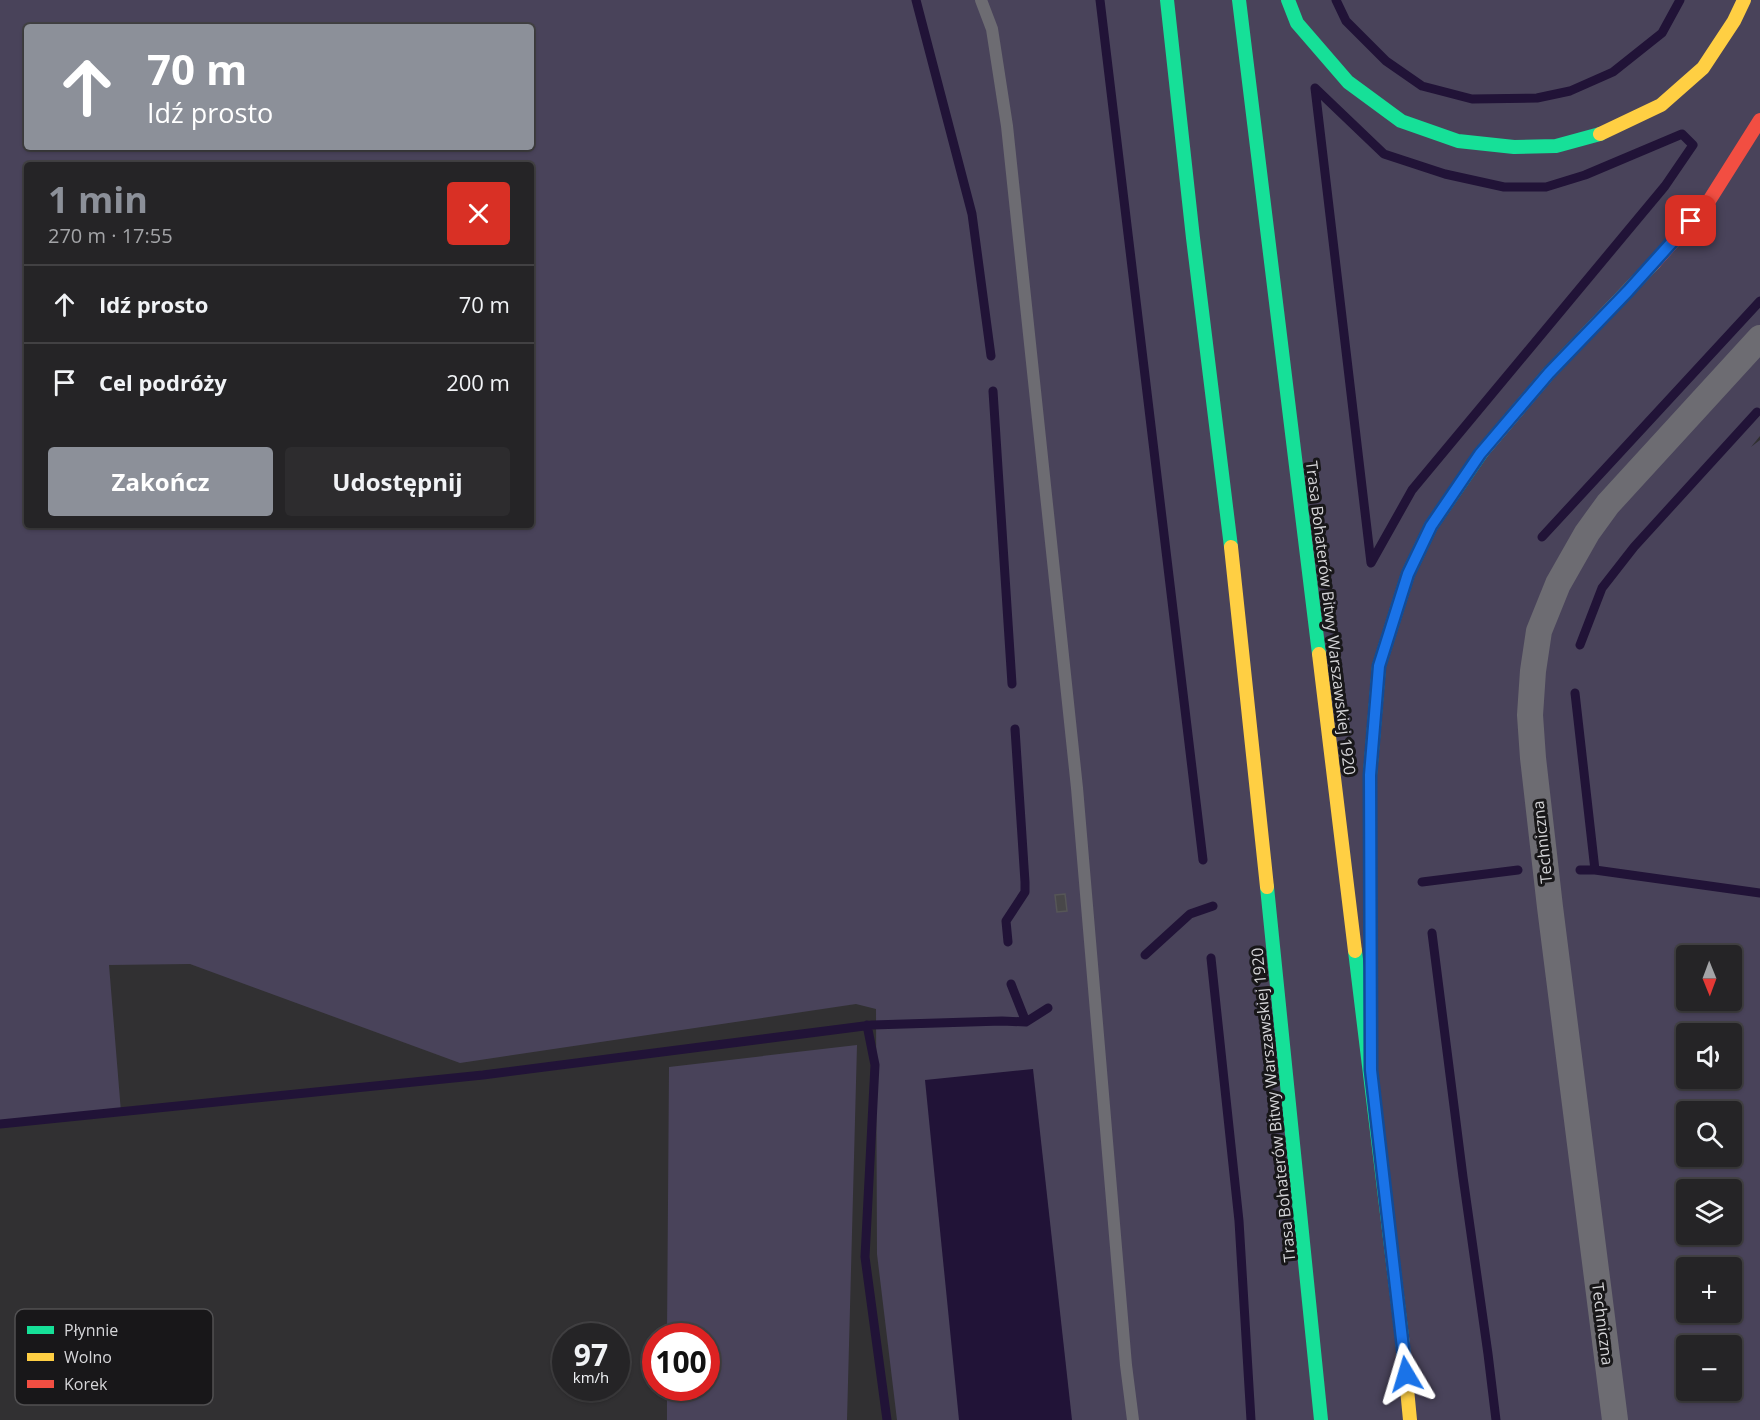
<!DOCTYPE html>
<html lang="pl">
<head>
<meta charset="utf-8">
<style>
	:root { --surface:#252426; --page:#2d2c2e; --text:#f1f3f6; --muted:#a3a4a7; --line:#424143; --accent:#8c9099 }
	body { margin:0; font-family:"Open Sans",sans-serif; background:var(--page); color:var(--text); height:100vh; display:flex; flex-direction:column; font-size:22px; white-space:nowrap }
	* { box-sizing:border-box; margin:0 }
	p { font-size:20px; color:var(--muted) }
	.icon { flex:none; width:33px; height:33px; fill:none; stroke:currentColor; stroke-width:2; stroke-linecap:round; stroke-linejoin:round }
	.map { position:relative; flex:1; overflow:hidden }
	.drawer { position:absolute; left:24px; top:162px; width:510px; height:366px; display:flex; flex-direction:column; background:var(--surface); border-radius:6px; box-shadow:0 2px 4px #0004,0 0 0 2px var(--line) }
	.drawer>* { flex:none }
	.guide { position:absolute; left:24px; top:24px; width:510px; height:126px; border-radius:6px; box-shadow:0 2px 4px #0004,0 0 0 2px var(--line); background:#8c9099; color:#fff; overflow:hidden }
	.needle { width:39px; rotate:179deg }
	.fabs { position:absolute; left:1676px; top:945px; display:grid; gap:12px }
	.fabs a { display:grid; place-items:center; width:66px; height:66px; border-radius:6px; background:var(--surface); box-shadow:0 2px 4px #0004,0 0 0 2px var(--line); font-size:30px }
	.speed { position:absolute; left:552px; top:1323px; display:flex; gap:12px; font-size:30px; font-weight:700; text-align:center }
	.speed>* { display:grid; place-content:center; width:78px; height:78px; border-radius:50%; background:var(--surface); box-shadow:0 2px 4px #0004,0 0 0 2px var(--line); line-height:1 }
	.speed small { font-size:15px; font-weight:400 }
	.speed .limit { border:9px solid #d22; background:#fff; color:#111 }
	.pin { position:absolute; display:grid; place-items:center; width:51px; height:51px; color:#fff; margin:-26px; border-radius:12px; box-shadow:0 3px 9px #0006 }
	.me { position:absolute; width:66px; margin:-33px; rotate:353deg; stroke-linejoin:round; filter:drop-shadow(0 0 4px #0008) }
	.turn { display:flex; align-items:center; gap:21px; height:126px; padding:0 24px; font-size:27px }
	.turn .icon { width:78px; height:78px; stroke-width:2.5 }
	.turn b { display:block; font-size:42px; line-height:51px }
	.round { display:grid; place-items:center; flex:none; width:63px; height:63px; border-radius:6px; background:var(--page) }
	.headline { display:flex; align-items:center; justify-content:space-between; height:102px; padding:0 24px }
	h1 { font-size:36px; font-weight:700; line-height:45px; color:var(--accent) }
	.cta { display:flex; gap:12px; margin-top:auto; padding:12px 24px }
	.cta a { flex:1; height:69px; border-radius:6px; background:var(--accent); color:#fff; font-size:24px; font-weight:700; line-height:69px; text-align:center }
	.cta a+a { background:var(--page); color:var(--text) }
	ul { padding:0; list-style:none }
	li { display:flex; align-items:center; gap:18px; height:78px; padding:0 24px; border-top:2px solid var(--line) }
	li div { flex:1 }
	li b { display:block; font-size:22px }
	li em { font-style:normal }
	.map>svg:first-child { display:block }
	.green { fill:#49435a; fill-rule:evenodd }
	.water { fill:#211337 }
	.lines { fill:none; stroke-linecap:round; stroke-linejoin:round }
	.stream { stroke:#211337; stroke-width:9 }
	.building { fill:#484749; stroke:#565657; stroke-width:1.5 }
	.lane { stroke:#6d6c72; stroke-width:12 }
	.street { stroke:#6d6c72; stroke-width:26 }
	.fast { stroke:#16e098; stroke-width:14 }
	.slow { stroke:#ffcf43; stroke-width:14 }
	.jam { stroke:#f24e42; stroke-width:14 }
	.route-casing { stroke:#114b97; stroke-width:15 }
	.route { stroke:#1a73e8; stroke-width:10 }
	.labels { text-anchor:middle; stroke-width:6; stroke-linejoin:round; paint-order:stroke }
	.street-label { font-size:16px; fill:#d5d5d8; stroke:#181719 }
	.key { fill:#181719; stroke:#515052; stroke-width:1.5 }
	.key-label { font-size:16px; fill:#d5d5d8 }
</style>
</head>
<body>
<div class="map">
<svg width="1760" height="1420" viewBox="0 0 1760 1420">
	<rect width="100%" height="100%" fill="#313032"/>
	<!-- green -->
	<path class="green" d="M0 0H1760V436L1751 447 1760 440V1420H897L877 1254 876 1009 856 1004 460 1063 190 964 109 965 121 1112 0 1125ZM27 27H531V147H27ZM27 165H531V525H27ZM1686 956H1731V1000H1686ZM1686 1034H1731V1078H1686ZM1686 1112H1731V1156H1686ZM1686 1190H1731V1234H1686ZM1686 1268H1731V1312H1686ZM1686 1346H1731V1390H1686Z
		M857 1045 847 1420H667V1388H706V1336H667L669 1067Z"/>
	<!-- water -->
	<path class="water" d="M1033 1069 1072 1420H959L925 1080Z"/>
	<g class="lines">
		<!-- stream -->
		<path class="stream" d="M916 0 972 214 991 356
			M1100 0 1203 860
			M1336 0 1346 21 1386 61 1422 86 1472 99 1537 98 1570 91 1613 72 1662 33 1680 0
			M1315 88 1384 154 1445 174 1504 187H1546L1585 175 1682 134 1693 145 1665 186 1412 490 1371 563Z
			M993 391 1012 684
			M1542 537 1760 301
			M1580 645 1602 588 1634 547 1757 412
			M1575 693 1595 870
			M1580 870H1595L1760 893
			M1422 882 1518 870
			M1432 933 1463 1177 1488 1354 1496 1420
			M1008 942 1006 921 1025 892V882L1015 729
			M1145 955 1190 914 1213 906
			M1211 958 1239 1221 1251 1420
			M1011 984 1026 1022
			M867 1025 875 1065 865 1257 887 1420
			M0 1124 483 1075 872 1025 1002 1021 1026 1022 1048 1008"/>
	</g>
	<!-- building -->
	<path class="building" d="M1065 894 1067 911 1057 912 1055 895Z"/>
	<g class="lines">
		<!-- lane -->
		<path class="lane" d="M981 0 992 29 1007 126 1077 788 1126 1365 1133 1420"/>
		<!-- street -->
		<path class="street" d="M1615 1420 1550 907 1533 758 1530 715 1533 671 1539 631 1558 584 1587 533 1608 504 1760 338"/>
		<!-- fast -->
		<path class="fast" d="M1167 0 1193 238 1231 547
			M1239 0 1319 654
			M1288 0 1297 23 1348 82 1401 121 1458 141 1514 147 1556 146 1600 134
			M1267 887 1321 1420
			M1370 924V775L1379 666 1408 574 1431 526 1482 452
			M1355 951 1402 1337"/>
		<!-- slow -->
		<path class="slow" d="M1600 134 1661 105 1703 68 1734 21 1744 0
			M1482 452 1549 373 1654 263
			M1231 547 1267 887
			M1319 654 1355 951
			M1402 1337 1410 1420"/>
		<!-- jam -->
		<path class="jam" d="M1654 263 1707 204 1760 120"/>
	</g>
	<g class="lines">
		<!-- route casing -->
		<g class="route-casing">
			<path id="route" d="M1406 1374 1371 1070 1370 775 1379 666 1408 574 1431 526 1480 454 1549 373 1628 291 1691 221"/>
		</g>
		<!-- route -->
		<use href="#route" class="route"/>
	</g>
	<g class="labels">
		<!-- street labels -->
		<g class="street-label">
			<text transform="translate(1331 618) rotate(83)" y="6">Trasa Bohaterów Bitwy Warszawskiej 1920</text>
			<text transform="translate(1542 842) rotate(-96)" y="6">Techniczna</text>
			<text transform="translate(1273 1105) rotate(-96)" y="6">Trasa Bohaterów Bitwy Warszawskiej 1920</text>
			<text transform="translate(1603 1324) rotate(83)" y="6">Techniczna</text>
		</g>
	</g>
	<!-- legend -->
	<rect x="15" y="1309" width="198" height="96" rx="9" class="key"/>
	<rect x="27" y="1326" width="27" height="8" fill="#16e098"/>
	<rect x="27" y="1353" width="27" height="8" fill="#ffcf43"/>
	<rect x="27" y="1380" width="27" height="8" fill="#f24e42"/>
	<g class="key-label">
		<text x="64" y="1336">Płynnie</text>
		<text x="64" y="1363">Wolno</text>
		<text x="64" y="1390">Korek</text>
	</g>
</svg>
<div class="fabs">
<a><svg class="needle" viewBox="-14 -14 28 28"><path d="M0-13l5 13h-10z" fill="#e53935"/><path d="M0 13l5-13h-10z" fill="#a3a4a7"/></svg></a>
<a><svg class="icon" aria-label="sound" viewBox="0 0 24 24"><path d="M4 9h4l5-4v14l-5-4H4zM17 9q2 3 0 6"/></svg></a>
<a><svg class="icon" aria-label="search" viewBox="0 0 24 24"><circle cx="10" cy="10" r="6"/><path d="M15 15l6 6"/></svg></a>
<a><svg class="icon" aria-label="layers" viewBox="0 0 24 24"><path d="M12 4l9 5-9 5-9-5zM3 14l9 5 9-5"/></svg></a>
<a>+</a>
<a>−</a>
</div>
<div class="speed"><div>97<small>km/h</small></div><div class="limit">100</div></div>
<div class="pin" style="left:1691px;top:221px;background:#d93025"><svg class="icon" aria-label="arrive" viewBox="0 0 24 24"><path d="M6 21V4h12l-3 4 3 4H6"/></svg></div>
<svg class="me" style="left:1406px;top:1374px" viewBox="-20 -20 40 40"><path d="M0-17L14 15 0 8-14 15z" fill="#1a73e8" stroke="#fff" stroke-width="4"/></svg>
<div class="guide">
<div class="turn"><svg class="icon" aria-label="ahead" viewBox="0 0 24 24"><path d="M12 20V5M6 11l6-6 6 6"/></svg><div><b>70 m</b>Idź prosto</div></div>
</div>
<section class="drawer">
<div class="headline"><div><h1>1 min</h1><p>270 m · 17:55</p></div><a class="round" style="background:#d93025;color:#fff"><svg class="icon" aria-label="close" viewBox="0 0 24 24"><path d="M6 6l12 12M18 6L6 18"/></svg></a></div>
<ul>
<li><svg class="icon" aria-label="ahead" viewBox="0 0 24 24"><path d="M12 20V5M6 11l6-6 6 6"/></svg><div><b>Idź prosto</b></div><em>70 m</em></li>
<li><svg class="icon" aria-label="arrive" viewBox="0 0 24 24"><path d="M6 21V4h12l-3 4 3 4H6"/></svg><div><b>Cel podróży</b></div><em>200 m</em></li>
</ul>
<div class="cta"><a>Zakończ</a><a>Udostępnij</a></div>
</section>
</div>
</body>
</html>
